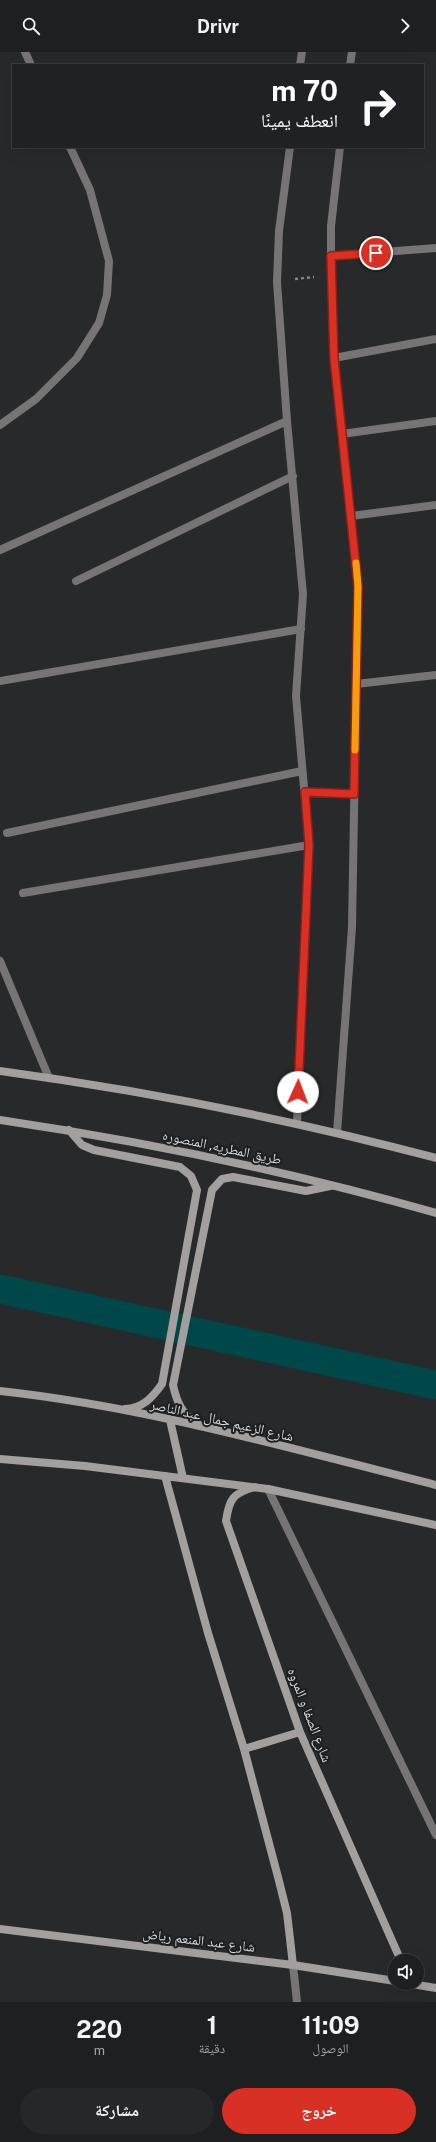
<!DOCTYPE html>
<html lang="ar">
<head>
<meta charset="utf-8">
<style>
	:root { --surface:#1d1f20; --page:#252729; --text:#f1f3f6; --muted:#a0a2a5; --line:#3b3d3e; --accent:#d93025 }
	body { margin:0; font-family:"Public Sans","Noto Naskh Arabic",sans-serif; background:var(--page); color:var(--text); direction:rtl; height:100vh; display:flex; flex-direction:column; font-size:15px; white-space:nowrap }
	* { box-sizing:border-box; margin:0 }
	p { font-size:13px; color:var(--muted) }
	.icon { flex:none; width:22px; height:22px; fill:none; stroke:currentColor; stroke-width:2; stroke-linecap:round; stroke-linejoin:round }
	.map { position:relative; height:1950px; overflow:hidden; direction:ltr }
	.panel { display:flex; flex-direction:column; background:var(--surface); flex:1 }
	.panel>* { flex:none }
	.top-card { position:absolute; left:12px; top:12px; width:412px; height:84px; border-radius:0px; box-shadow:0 4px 16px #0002,0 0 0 1px var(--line); direction:rtl; background:#202124; color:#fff; overflow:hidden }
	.controls { position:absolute; left:388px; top:1902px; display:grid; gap:8px }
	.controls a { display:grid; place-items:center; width:36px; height:36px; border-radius:50%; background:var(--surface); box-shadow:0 4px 16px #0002,0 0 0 1px var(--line); font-size:20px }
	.pin { position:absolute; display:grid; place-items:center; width:34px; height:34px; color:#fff; margin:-17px; border:2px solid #fff; border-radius:50%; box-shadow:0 1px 4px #0007 }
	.me { position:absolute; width:44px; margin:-22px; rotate:2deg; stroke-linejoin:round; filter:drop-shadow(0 0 3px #0008) }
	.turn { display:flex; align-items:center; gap:14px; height:84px; padding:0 20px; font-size:18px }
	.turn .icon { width:52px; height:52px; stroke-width:2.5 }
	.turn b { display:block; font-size:28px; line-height:34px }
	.eta { display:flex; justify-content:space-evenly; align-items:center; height:68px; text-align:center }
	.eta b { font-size:24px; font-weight:700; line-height:28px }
	.button { display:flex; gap:8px; margin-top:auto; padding:8px 20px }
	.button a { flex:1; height:46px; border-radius:24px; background:var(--accent); color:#fff; font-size:16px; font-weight:700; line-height:46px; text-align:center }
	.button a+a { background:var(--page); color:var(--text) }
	header { display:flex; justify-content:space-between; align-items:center; height:52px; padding:0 20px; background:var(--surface); font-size:18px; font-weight:700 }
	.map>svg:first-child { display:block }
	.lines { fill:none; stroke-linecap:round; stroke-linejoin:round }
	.canal { stroke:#00474a; stroke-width:29 }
	.path { stroke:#838586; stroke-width:2.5; stroke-dasharray:3 3; stroke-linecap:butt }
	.lane { stroke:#767474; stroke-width:8 }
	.street { stroke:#767474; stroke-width:8 }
	.secondary { stroke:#a29f9e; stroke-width:8 }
	.route-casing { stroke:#8d1f18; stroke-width:10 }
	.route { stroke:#d93025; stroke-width:7 }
	.slow { stroke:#f59e0b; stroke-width:7 }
	.labels { text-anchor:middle; stroke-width:4; stroke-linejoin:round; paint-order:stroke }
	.street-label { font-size:14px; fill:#d6d8d9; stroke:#1d1f21 }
</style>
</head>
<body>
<header><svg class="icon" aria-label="forward" viewBox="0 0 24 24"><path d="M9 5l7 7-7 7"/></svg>Drivr<svg class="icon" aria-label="search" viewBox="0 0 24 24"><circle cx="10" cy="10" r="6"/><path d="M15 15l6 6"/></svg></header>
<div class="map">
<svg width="436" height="1950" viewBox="0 0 436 1950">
	<rect width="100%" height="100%" fill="#27292b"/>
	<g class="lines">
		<!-- canal -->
		<path class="canal" d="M0 1237 436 1333"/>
		<!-- path -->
		<path class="path" d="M295 227 314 225"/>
		<!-- lane -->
		<path class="lane" d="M25 0 31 13
			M0 373 36 347 77 306 99 271 107 243 109 209 90 138 70 95"/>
		<!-- street -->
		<path class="street" d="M300 13 302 0
			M350 13 352 0
			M290 95 279 179 277 230 287 369 303 542 296 644 309 793 297 1071
			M331 204 436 196
			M334 306 436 287
			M342 382 436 369
			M351 464 436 453
			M0 498 287 369
			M76 529 293 424
			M0 629 301 577
			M356 632 436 623
			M305 741 354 742
			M7 781 302 719
			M23 841 309 793
			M0 909 49 1026
			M337 1081 352 875 358 534 334 306 331 222V174L340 95
			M268 1437 436 1783
			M293 1913 297 1950"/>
		<!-- secondary -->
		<path class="secondary" d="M0 1019C147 1039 293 1068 436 1106
			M0 1068C148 1090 292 1120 436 1161
			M69 1078 82 1093 94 1098 180 1115 191 1124 197 1138 162 1332C152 1346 143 1356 125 1357
			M0 1339C148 1355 292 1397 436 1433
			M170 1368 183 1426
			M198 1372C182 1362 177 1351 173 1333L212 1138 222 1127 233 1125 306 1139 330 1134
			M0 1407 85 1414 268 1437 436 1473
			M165 1424 208 1581 244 1697 278 1825 287 1861 293 1913
			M255 1435C233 1441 229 1447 226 1469L300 1680 401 1909
			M244 1697 300 1680
			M0 1877 293 1913 395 1929
			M406 1931 436 1936"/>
	</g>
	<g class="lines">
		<!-- route casing -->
		<g class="route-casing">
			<path id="route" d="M298 1040 309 793 305 740 354 742 358 534 334 306 331 204 376 201"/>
		</g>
		<!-- route -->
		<use href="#route" class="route"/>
		<!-- slow -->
		<path class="slow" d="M355 698 358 534 356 511"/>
	</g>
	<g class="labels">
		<!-- street labels -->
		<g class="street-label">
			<text transform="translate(222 1095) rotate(12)" y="5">طريق المطريه, المنصوره</text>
			<text transform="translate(222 1368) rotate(13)" y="5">شارع الزعيم جمال عبد الناصر</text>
			<text transform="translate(310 1663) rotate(69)" y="5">شارع الصفا و المروه</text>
			<text transform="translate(199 1888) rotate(7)" y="5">شارع عبد المنعم رياض</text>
		</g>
	</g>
</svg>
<div class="controls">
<a><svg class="icon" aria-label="sound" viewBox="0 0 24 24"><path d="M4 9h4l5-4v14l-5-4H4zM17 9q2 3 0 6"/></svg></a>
</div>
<div class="pin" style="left:376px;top:201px;background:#d93025"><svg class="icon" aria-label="arrive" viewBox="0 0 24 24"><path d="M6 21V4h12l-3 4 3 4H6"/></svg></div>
<svg class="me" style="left:298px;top:1040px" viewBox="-20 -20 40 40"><circle r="19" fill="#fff"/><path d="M0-13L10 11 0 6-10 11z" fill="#d93025"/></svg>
<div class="top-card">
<div class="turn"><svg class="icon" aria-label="right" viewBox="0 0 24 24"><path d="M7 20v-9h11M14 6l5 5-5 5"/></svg><div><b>70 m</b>انعطف يمينًا</div></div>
</div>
</div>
<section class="panel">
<div class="eta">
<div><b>11:09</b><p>الوصول</p></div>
<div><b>1</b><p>دقيقة</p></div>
<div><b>220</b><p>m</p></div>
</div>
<div class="button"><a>خروج</a><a>مشاركة</a></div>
</section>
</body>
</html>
